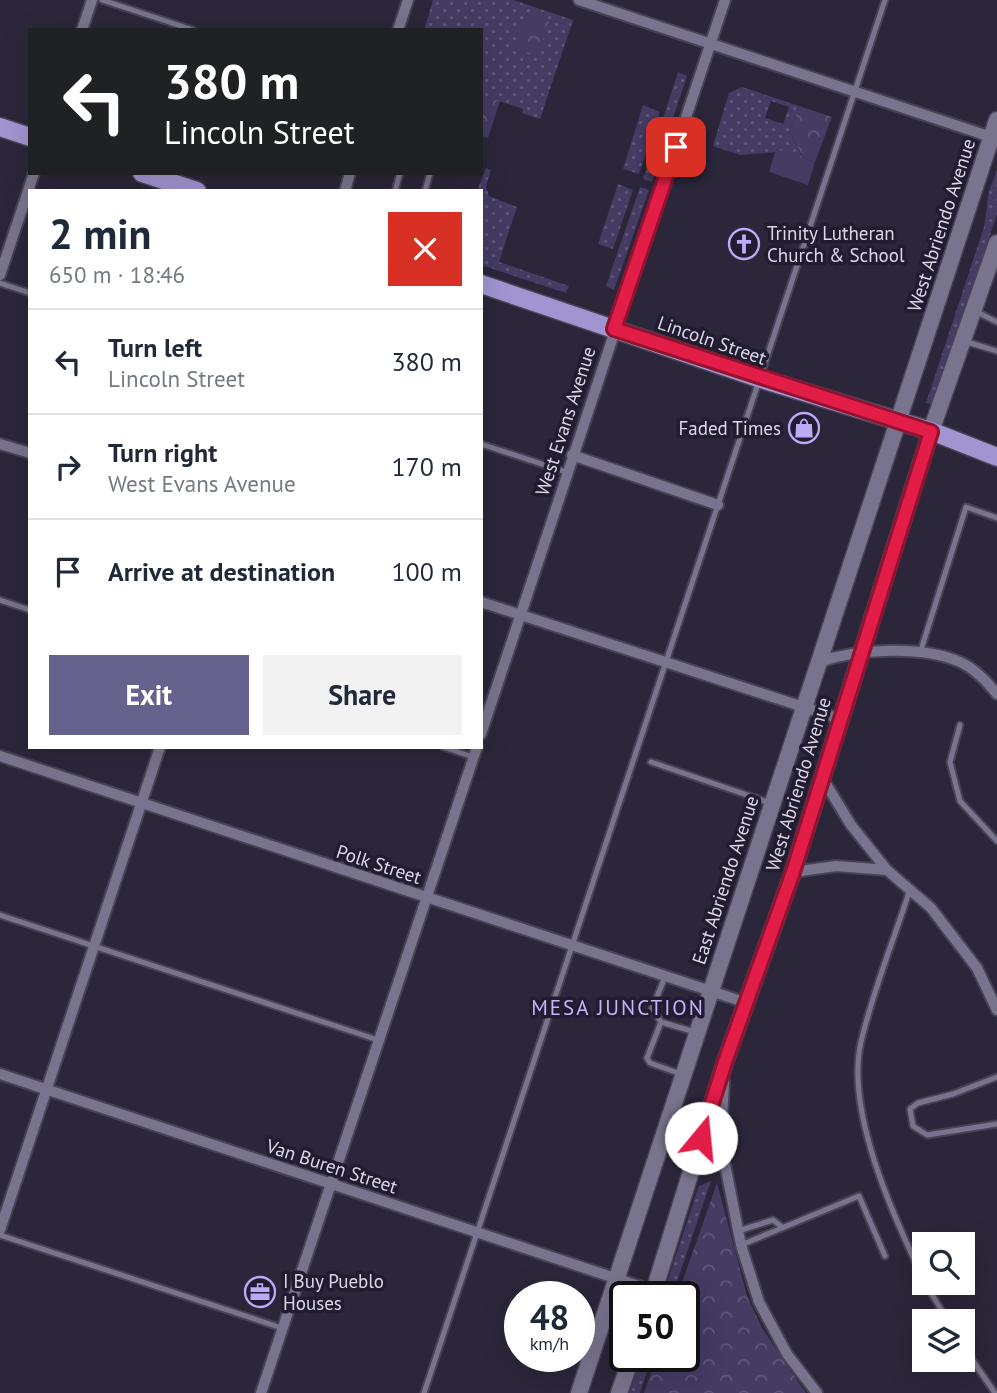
<!DOCTYPE html>
<html lang="en">
<head>
<meta charset="utf-8">
<style>
	:root { --surface:#fff; --page:#f2f2f3; --text:#1f2937; --muted:#747a83; --line:#e0e1e3; --accent:#65638d }
	body { margin:0; font-family:"PT Sans",sans-serif; background:var(--page); color:var(--text); height:100vh; display:flex; flex-direction:column; font-size:26px; white-space:nowrap }
	* { box-sizing:border-box; margin:0 }
	p { font-size:23px; color:var(--muted) }
	.icon { flex:none; width:38px; height:38px; fill:none; stroke:currentColor; stroke-width:2; stroke-linecap:round; stroke-linejoin:round }
	.map { position:relative; flex:1; overflow:hidden }
	.panel { position:absolute; left:28px; top:189px; width:455px; height:560px; display:flex; flex-direction:column; background:var(--surface); border-radius:0px; box-shadow:0 7px 28px #0002 }
	.panel>* { flex:none }
	.top-card { position:absolute; left:28px; top:28px; width:455px; height:147px; border-radius:0px; box-shadow:0 7px 28px #0002; background:#202124; color:#fff; overflow:hidden }
	.tools { position:absolute; left:912px; top:1232px; display:grid; gap:14px }
	.tools a { display:grid; place-items:center; width:63px; height:63px; border-radius:0px; background:var(--surface); box-shadow:0 7px 28px #0002; font-size:35px }
	.speed { position:absolute; left:504px; top:1281px; display:flex; gap:14px; font-size:35px; font-weight:700; text-align:center }
	.speed>* { display:grid; place-content:center; width:91px; height:91px; border-radius:50%; background:var(--surface); box-shadow:0 7px 28px #0002; line-height:1 }
	.speed small { font-size:18px; font-weight:400 }
	.speed .limit { border:4px solid #111; border-radius:10px; background:#fff; color:#111 }
	.pin { position:absolute; display:grid; place-items:center; width:60px; height:60px; color:#fff; margin:-30px; border-radius:14px; box-shadow:0 4px 10px #0006 }
	.me { position:absolute; width:77px; margin:-38px; rotate:17deg; stroke-linejoin:round; filter:drop-shadow(0 0 5px #0008) }
	.turn { display:flex; align-items:center; gap:24px; height:147px; padding:0 21px; font-size:32px }
	.turn .icon { width:91px; height:91px; stroke-width:2.5 }
	.turn b { display:block; font-size:49px; line-height:60px }
	.round { display:grid; place-items:center; flex:none; width:74px; height:74px; border-radius:0px; background:var(--page) }
	.overview { display:flex; align-items:center; justify-content:space-between; height:119px; padding:0 21px }
	h1 { font-size:42px; font-weight:700; line-height:52px }
	.primary-button { display:flex; gap:14px; margin-top:auto; padding:14px 21px }
	.primary-button a { flex:1; height:80px; border-radius:0px; background:var(--accent); color:#fff; font-size:28px; font-weight:700; line-height:80px; text-align:center }
	.primary-button a+a { background:var(--page); color:var(--text) }
	ul { padding:0; list-style:none }
	li { display:flex; align-items:center; gap:21px; height:105px; padding:0 21px; border-top:2px solid var(--line) }
	li div { flex:1 }
	li b { display:block; font-size:26px }
	li em { font-style:normal }
	.map>svg:first-child { display:block }
	.grass { fill:url(#grass-dots); fill-rule:evenodd }
	.forest { fill:url(#forest-crowns) }
	.pitch { fill:#453b63 }
	.lines { fill:none; stroke-linecap:round; stroke-linejoin:round }
	.lane-casing { stroke:#474354; stroke-width:9 }
	.street-casing { stroke:#474354; stroke-width:14 }
	.secondary-casing { stroke:#474354; stroke-width:19 }
	.primary-casing { stroke:#474354; stroke-width:21 }
	.lane { stroke:#79748d; stroke-width:5 }
	.street { stroke:#79748d; stroke-width:10 }
	.secondary { stroke:#79748d; stroke-width:16 }
	.primary { stroke:#a294d1; stroke-width:18 }
	.route-casing { stroke:#92132f; stroke-width:18 }
	.route { stroke:#e11d48; stroke-width:12 }
	.labels { text-anchor:middle; stroke-width:7; stroke-linejoin:round; paint-order:stroke }
	.street-label { font-size:19px; fill:#dbd8e6; stroke:#211c30 }
	.poi-label { font-size:19px; fill:#dbd8e6; stroke:#211c30; text-anchor:start }
	.neighbourhood-label { font-size:21px; letter-spacing:2px; fill:#c5b5fc; stroke:#211c30 }
</style>
</head>
<body>
<div class="map">
<svg width="997" height="1393" viewBox="0 0 997 1393">
	<defs>
		<pattern id="grass-dots" width="8" height="8" patternUnits="userSpaceOnUse" patternTransform="scale(1.75)"><rect width="8" height="8" fill="#453b63"/><path d="M2 2h.1M6 6h.1" fill="none" stroke="#5f5779" stroke-width="1.8" stroke-linecap="round"/></pattern>
		<pattern id="forest-crowns" width="20" height="18" patternUnits="userSpaceOnUse" patternTransform="scale(1.75)"><rect width="20" height="18" fill="#453b63"/><path d="M2 6a3 3 0 1 1 6 0M12 15a3 3 0 1 1 6 0" fill="none" stroke="#5f5779"/></pattern>
	</defs>
	<rect width="100%" height="100%" fill="#2b263a"/>
	<!-- grass -->
	<path class="grass" d="M433 0H513L573 20 540 119 522 113 523 109 481 95V30H424Z
		M678 72 687 76 652 182 643 179Z
		M742 87 799 106 790 132 803 159 777 152 740 155 713 146 729 93ZM771 101 789 107 783 124 765 118Z
		M643 105 660 112 639 174 623 169Z
		M486 168 491 170 486 187 489 196 517 207 499 262 569 286 566 293 481 265V191H477Z
		M997 170V214L933 405 926 403 984 227 989 191Z
		M618 184 633 190 613 249 598 244Z
		M640 187 649 190 614 290 606 286Z
		M711 1181 672 1297H662L699 1186Z
		M642 1356H652L640 1393H629Z"/>
	<!-- forest -->
	<path class="forest" d="M526 13 549 21 538 56 514 48Z
		M481 95 500 101 488 138 481 136Z
		M799 106 832 117 815 162 803 158 790 132Z
		M717 1183 747 1296 762 1328 806 1393H644L657 1356H684V1297H677Z"/>
	<!-- pitch -->
	<path class="pitch" d="M776 149 815 162 808 185 769 172Z"/>
	<g class="lines">
		<!-- lane casing -->
		<g class="lane-casing">
			<path id="lane" d="M102 0 193 30
				M395 191 400 173
				M425 191 430 173
				M0 283 30 293
				M977 312 997 322
				M967 342 997 351
				M481 444 566 472
				M0 600 30 610
				M920 653 966 507 997 518
				M960 725 950 762 960 801 997 841
				M443 747 473 757
				M651 762 770 803
				M910 889C894 940 873 990 861 1042 845 1111 894 1218 924 1280
				M0 915 378 1040
				M665 977 652 1009 661 1022 647 1058 650 1063 681 1074
				M661 1022 695 1032
				M997 1077 953 1094 918 1103 910 1109 913 1126 927 1135 997 1124
				M738 1231 773 1220 782 1227
				M0 1235 282 1328
				M741 1245 859 1196 885 1256
				M925 1283 948 1321
				M962 1345 995 1393
				M424 1393 885 0"/>
		</g>
		<!-- street casing -->
		<g class="street-casing">
			<path id="street" d="M579 0 997 139
				M82 30 92 0
				M398 30 408 0
				M345 191 350 173
				M0 275 34 173
				M0 444 30 453
				M572 455 718 505
				M481 602 840 719
				M819 662C857 649 922 645 960 662 974 668 988 683 997 694
				M481 734 725 0
				M0 756 747 1003
				M823 779 851 825 887 870 931 908 977 968 997 1010
				M793 872 836 866 887 870
				M0 1074 654 1291
				M724 1082 721 1144 741 1245 759 1302 787 1354 817 1393
				M0 1230 160 747
				M261 1393 477 747"/>
		</g>
		<!-- secondary casing -->
		<g class="secondary-casing">
			<path id="secondary" d="M652 1297 725 1062 793 872 931 431 997 243
				M579 1393 997 120
				M619 1393 632 1356"/>
		</g>
		<!-- primary casing -->
		<g class="primary-casing">
			<path id="primary" d="M0 127 30 137
				M142 173 197 191
				M481 284 758 378 931 431 997 457"/>
		</g>
		<!-- lane -->
		<use href="#lane" class="lane"/>
		<!-- street -->
		<use href="#street" class="street"/>
		<!-- secondary -->
		<use href="#secondary" class="secondary"/>
		<!-- primary -->
		<use href="#primary" class="primary"/>
	</g>
	<g class="lines">
		<!-- route casing -->
		<g class="route-casing">
			<path id="route" d="M676 147 614 329 931 432 793 872 725 1062 701 1138"/>
		</g>
		<!-- route -->
		<use href="#route" class="route"/>
	</g>
	<!-- icons -->
	<defs>
		<g id="church-ring" transform="scale(1.575)"><circle r="9.5" fill="#211c30" stroke="#bbaaf6" stroke-width="1.5"/><path d="M-1.2-6h2.4v3.5h3.3v2.4h-3.3V6h-2.4V-.1h-3.3v-2.4h3.3Z" fill="#bbaaf6"/></g>
		<g id="shop-ring" transform="scale(1.575)"><circle r="9.5" fill="#211c30" stroke="#bbaaf6" stroke-width="1.5"/><path d="M-5-2.5h2.3a2.7 3.5 0 0 1 5.4 0H5L5.5 6h-11ZM-1.5-2.5h3a1.5 2.3 0 0 0-3 0Z" fill="#bbaaf6"/></g>
		<g id="office-ring" transform="scale(1.575)"><circle r="9.5" fill="#211c30" stroke="#bbaaf6" stroke-width="1.5"/><path d="M-6-3h4V-5.5h4V-3h4V5H-6ZM-1-4.5V-3h2v-1.5ZM-6 0V1H6V0Z" fill="#bbaaf6"/></g>
	</defs>
	<g fill-rule="evenodd">
		<use href="#church-ring" x="744" y="244"/>
		<use href="#shop-ring" x="804" y="428"/>
		<use href="#office-ring" x="260" y="1292"/>
	</g>
	<g class="labels">
		<!-- street labels -->
		<g class="street-label">
			<text transform="translate(941 225) rotate(-72)" y="7">West Abriendo Avenue</text>
			<text transform="translate(712 340) rotate(19)" y="7">Lincoln Street</text>
			<text transform="translate(565 421) rotate(-72)" y="7">West Evans Avenue</text>
			<text transform="translate(798 784) rotate(-73)" y="7">West Abriendo Avenue</text>
			<text transform="translate(379 864) rotate(18)" y="7">Polk Street</text>
			<text transform="translate(725 880) rotate(-72)" y="7">East Abriendo Avenue</text>
			<text transform="translate(332 1166) rotate(18)" y="7">Van Buren Street</text>
		</g>
		<!-- poi labels -->
		<g class="poi-label">
			<text x="767" y="240">Trinity Lutheran<tspan x="767" dy="22">Church &amp; School</tspan></text>
			<text x="781" y="435" text-anchor="end">Faded Times</text>
			<text x="283" y="1288">I Buy Pueblo<tspan x="283" dy="22">Houses</tspan></text>
		</g>
		<!-- neighbourhood labels -->
		<g class="neighbourhood-label">
			<text x="618" y="1015">MESA JUNCTION</text>
		</g>
	</g>
</svg>
<div class="tools">
<a><svg class="icon" aria-label="search" viewBox="0 0 24 24"><circle cx="10" cy="10" r="6"/><path d="M15 15l6 6"/></svg></a>
<a><svg class="icon" aria-label="layers" viewBox="0 0 24 24"><path d="M12 4l9 5-9 5-9-5zM3 14l9 5 9-5"/></svg></a>
</div>
<div class="speed"><div>48<small>km/h</small></div><div class="limit">50</div></div>
<div class="pin" style="left:676px;top:147px;background:#d93025"><svg class="icon" aria-label="arrive" viewBox="0 0 24 24"><path d="M6 21V4h12l-3 4 3 4H6"/></svg></div>
<svg class="me" style="left:701px;top:1138px" viewBox="-20 -20 40 40"><circle r="19" fill="#fff"/><path d="M0-13L10 11 0 6-10 11z" fill="#e11d48"/></svg>
<div class="top-card">
<div class="turn"><svg class="icon" aria-label="left" viewBox="0 0 24 24"><path d="M17 20v-9H6M10 6l-5 5 5 5"/></svg><div><b>380 m</b>Lincoln Street</div></div>
</div>
<section class="panel">
<div class="overview"><div><h1>2 min</h1><p>650 m · 18:46</p></div><a class="round" style="background:#d93025;color:#fff"><svg class="icon" aria-label="close" viewBox="0 0 24 24"><path d="M6 6l12 12M18 6L6 18"/></svg></a></div>
<ul>
<li><svg class="icon" aria-label="left" viewBox="0 0 24 24"><path d="M17 20v-9H6M10 6l-5 5 5 5"/></svg><div><b>Turn left</b><p>Lincoln Street</p></div><em>380 m</em></li>
<li><svg class="icon" aria-label="right" viewBox="0 0 24 24"><path d="M7 20v-9h11M14 6l5 5-5 5"/></svg><div><b>Turn right</b><p>West Evans Avenue</p></div><em>170 m</em></li>
<li><svg class="icon" aria-label="arrive" viewBox="0 0 24 24"><path d="M6 21V4h12l-3 4 3 4H6"/></svg><div><b>Arrive at destination</b></div><em>100 m</em></li>
</ul>
<div class="primary-button"><a>Exit</a><a>Share</a></div>
</section>
</div>
</body>
</html>
